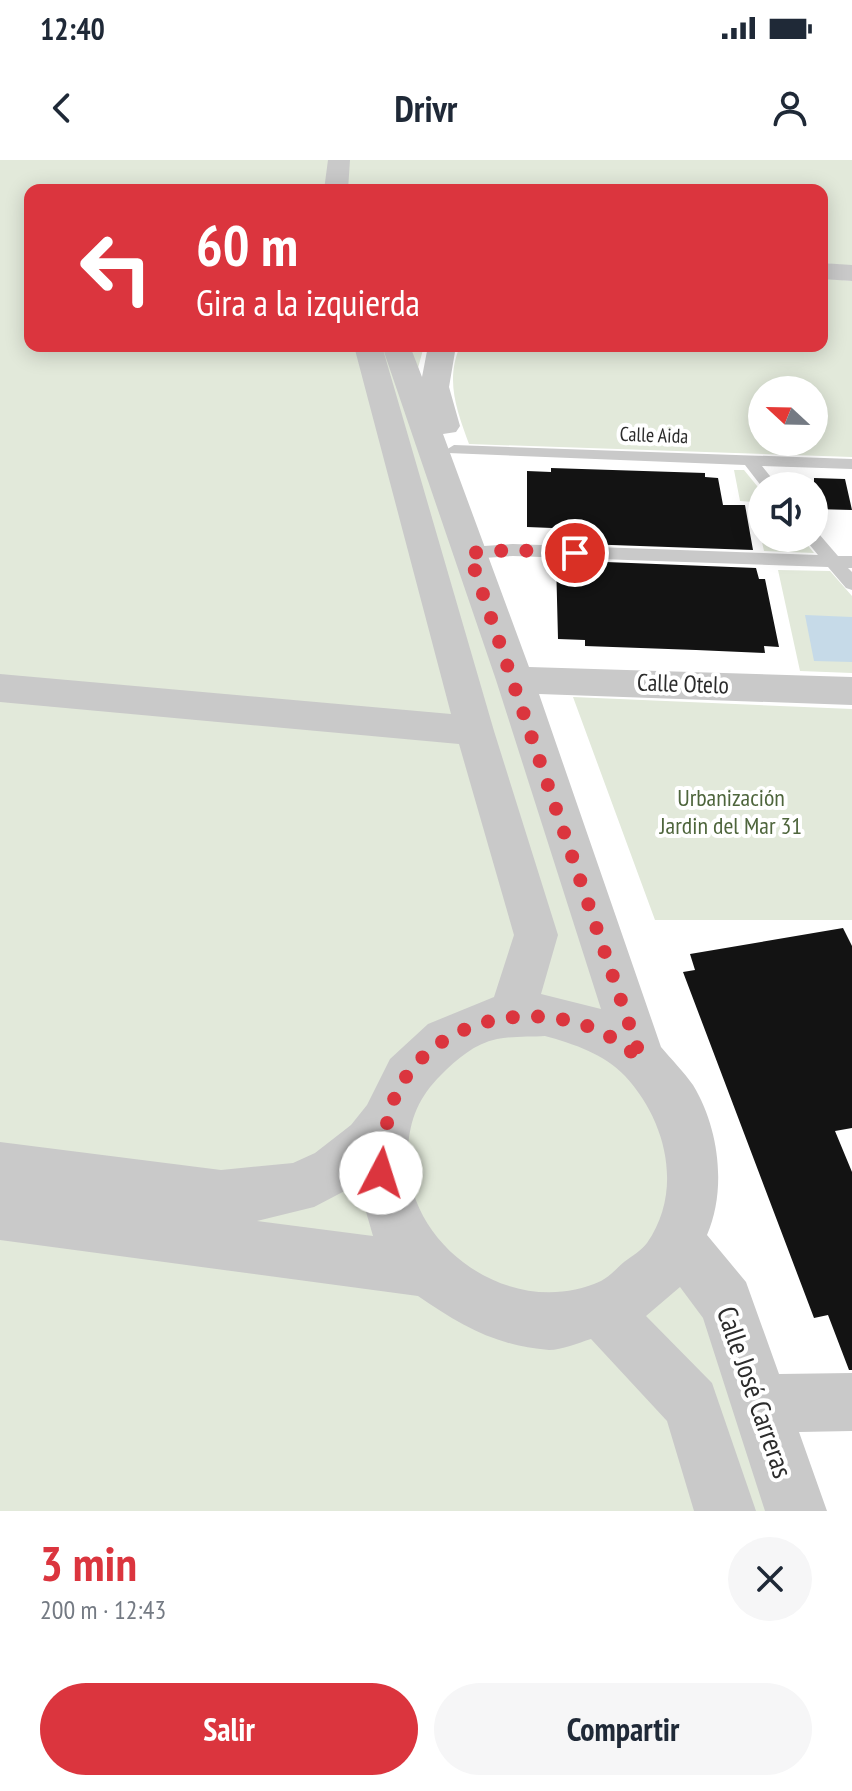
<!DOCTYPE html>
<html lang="es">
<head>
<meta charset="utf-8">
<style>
	:root { --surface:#fff; --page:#f6f6f7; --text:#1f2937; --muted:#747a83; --accent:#db353e }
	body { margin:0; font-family:"PT Sans Narrow",sans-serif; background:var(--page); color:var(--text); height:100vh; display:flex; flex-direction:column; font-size:30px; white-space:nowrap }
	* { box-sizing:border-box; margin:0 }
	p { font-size:26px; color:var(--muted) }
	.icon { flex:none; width:44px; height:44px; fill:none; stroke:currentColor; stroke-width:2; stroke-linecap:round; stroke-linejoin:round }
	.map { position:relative; height:1351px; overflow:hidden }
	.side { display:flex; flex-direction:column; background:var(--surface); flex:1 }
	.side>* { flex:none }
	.hud { position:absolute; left:24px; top:24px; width:804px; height:168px; border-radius:16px; box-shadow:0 4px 20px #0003; background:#db353e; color:#fff; overflow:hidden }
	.needle { width:52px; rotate:292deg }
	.fabs { position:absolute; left:748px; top:216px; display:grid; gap:16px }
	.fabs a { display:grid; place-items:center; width:80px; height:80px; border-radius:50%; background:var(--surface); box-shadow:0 4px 20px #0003; font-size:40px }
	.pin { position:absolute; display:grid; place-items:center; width:68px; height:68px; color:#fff; margin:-34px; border:4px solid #fff; border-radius:50%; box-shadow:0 2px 8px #0007 }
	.me { position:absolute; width:88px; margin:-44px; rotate:5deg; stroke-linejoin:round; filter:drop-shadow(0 0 6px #0008) }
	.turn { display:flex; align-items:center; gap:28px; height:168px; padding:0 40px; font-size:36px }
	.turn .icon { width:104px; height:104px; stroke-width:2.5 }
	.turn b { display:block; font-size:56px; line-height:68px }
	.round { display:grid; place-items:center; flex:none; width:84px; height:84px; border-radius:42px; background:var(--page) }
	.summary { display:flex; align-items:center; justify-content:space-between; height:136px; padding:0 40px }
	h1 { font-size:48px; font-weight:600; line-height:60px; color:var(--accent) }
	.action { display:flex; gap:16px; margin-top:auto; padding:16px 40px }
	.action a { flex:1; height:92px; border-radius:48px; background:var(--accent); color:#fff; font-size:32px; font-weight:600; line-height:92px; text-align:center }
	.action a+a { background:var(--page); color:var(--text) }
	.status { display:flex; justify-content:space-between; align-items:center; height:56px; padding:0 40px; background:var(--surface); direction:ltr }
	.status svg { height:22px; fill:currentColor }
	header { display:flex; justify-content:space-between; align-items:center; height:104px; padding:0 40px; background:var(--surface); font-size:36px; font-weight:600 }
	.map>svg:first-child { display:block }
	.green { fill:#e2e9da; fill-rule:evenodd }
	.water { fill:#c6dae8 }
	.building { fill:#131313 }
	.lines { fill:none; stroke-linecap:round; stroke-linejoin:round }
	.lane { fill:#c9c9c9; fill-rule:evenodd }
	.street { fill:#c9c9c9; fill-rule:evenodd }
	.route { stroke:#db353e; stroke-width:14; stroke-dasharray:0 25.2 }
	.labels { text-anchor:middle; stroke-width:8; stroke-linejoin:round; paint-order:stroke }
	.far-street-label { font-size:20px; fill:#2c2c2c; stroke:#fff }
	.street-label { font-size:24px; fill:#2c2c2c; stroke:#fff }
	.park-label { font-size:24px; fill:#4e653c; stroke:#fff }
	.near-street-label { font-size:28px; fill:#2c2c2c; stroke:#fff }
</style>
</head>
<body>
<div class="status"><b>12:40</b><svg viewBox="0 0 49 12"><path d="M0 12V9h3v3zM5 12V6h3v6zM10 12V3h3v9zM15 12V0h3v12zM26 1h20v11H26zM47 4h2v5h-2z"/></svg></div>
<header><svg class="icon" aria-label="back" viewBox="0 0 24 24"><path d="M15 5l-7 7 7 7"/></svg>Drivr<svg class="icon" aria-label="person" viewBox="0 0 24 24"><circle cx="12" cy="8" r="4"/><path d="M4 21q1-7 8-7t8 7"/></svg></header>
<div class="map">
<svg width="852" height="1351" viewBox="0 0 852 1351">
	<rect width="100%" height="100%" fill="#fff"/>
	<!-- green -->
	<path class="green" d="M0 0H852V106L822 103V30H30V186H424L418 208 788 1351H0Z
		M822 118 852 121V297L469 284C457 251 445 221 460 186H822ZM762 230H814V282H762Z
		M734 310H744L762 332V378H802L814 393 764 391 753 342 740 341Z
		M778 410 830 411 852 436V513L800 511Z
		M573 537 852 549V760H655Z"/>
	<!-- water -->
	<path class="water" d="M805 455 852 457V502L814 501Z"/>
	<!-- building -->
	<path class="building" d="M551 308 705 313V317L718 318 723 345H745L753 390 555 383 552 368 527 367V311L551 312Z
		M814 318 845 319 852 350 814 349Z
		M556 400 756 408 759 419H765L779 487 764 486 765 493 696 490 585 486V480L558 479Z
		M843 768 852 786V968L835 971 852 1012V1210H849L828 1155 814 1158 683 812 695 810 690 794Z"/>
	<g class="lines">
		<!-- lane -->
		<path class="lane" d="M454 285 852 299V309L762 306 778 326 762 327 745 305 448 293 446 290Z
			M814 373 819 374 838 396H852V408H848L852 412V430L846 428 828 407 513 396 469 399 460 393 469 387 513 384 818 395 804 378H814Z"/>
		<!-- street -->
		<path class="street" d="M328 0H350L348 30H324Z
			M822 103 852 105V121L822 119Z
			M354 186H382L494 571 558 775 541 834 601 849 496 520 382 186H410L422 217 428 186H456L449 227 460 266 456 272 443 274 529 507 852 517V545L539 534 661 887C671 899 684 912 693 925 719 968 727 1029 707 1075L746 1122 779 1214 852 1213V1271L799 1272 827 1351H765L703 1158 680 1127 646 1156 712 1223 756 1351H694L667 1261 591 1179C578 1183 562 1190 549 1190 496 1186 460 1165 418 1136L0 1080V982L221 1010 293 1003 315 993 351 965 367 945 390 899 428 864 494 837 514 775 459 584 0 542V514L451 554ZM545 876C574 884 604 894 625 916 666 960 684 1030 647 1083 642 1090 632 1096 624 1102 617 1108 609 1117 601 1121 512 1162 402 1085 408 989 410 958 419 937 441 915 457 899 474 884 497 879 512 876 530 877 545 876ZM358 1024 373 1076 257 1061 314 1047Z"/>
	</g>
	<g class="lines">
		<!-- route -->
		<path class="route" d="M381 1013C384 979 386 943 408 914 450 857 531 843 595 869 611 875 627 889 641 899L469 393 513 390 575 393"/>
	</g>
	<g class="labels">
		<!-- far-street labels -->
		<g class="far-street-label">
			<text transform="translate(654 275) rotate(2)" y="7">Calle Aida</text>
		</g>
		<!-- street labels -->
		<g class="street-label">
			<text transform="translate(683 524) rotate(2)" y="8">Calle Otelo</text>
		</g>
		<!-- park labels -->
		<g class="park-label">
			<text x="731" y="646">Urbanización<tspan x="731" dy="28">Jardin del Mar 31</tspan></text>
		</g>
		<!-- near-street labels -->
		<g class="near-street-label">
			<text transform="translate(755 1232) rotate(71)" y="10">Calle José Carreras</text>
		</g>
	</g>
</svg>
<div class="fabs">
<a><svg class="needle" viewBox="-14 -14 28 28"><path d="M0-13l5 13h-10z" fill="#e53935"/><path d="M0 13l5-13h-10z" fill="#747a83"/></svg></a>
<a><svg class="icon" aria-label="sound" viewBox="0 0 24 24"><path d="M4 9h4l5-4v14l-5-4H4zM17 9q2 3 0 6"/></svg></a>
</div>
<div class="pin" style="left:575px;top:393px;background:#d93025"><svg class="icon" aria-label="arrive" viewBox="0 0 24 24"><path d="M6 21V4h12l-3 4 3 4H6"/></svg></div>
<svg class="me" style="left:381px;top:1013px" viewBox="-20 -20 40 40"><circle r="19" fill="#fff"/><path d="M0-13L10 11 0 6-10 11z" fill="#db353e"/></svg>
<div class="hud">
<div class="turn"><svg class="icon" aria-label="left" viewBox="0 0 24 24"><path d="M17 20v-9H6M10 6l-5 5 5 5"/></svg><div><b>60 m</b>Gira a la izquierda</div></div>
</div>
</div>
<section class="side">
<div class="summary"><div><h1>3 min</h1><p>200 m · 12:43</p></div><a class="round"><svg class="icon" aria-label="close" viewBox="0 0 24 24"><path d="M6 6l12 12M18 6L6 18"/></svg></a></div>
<div class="action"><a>Salir</a><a>Compartir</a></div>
</section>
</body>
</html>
